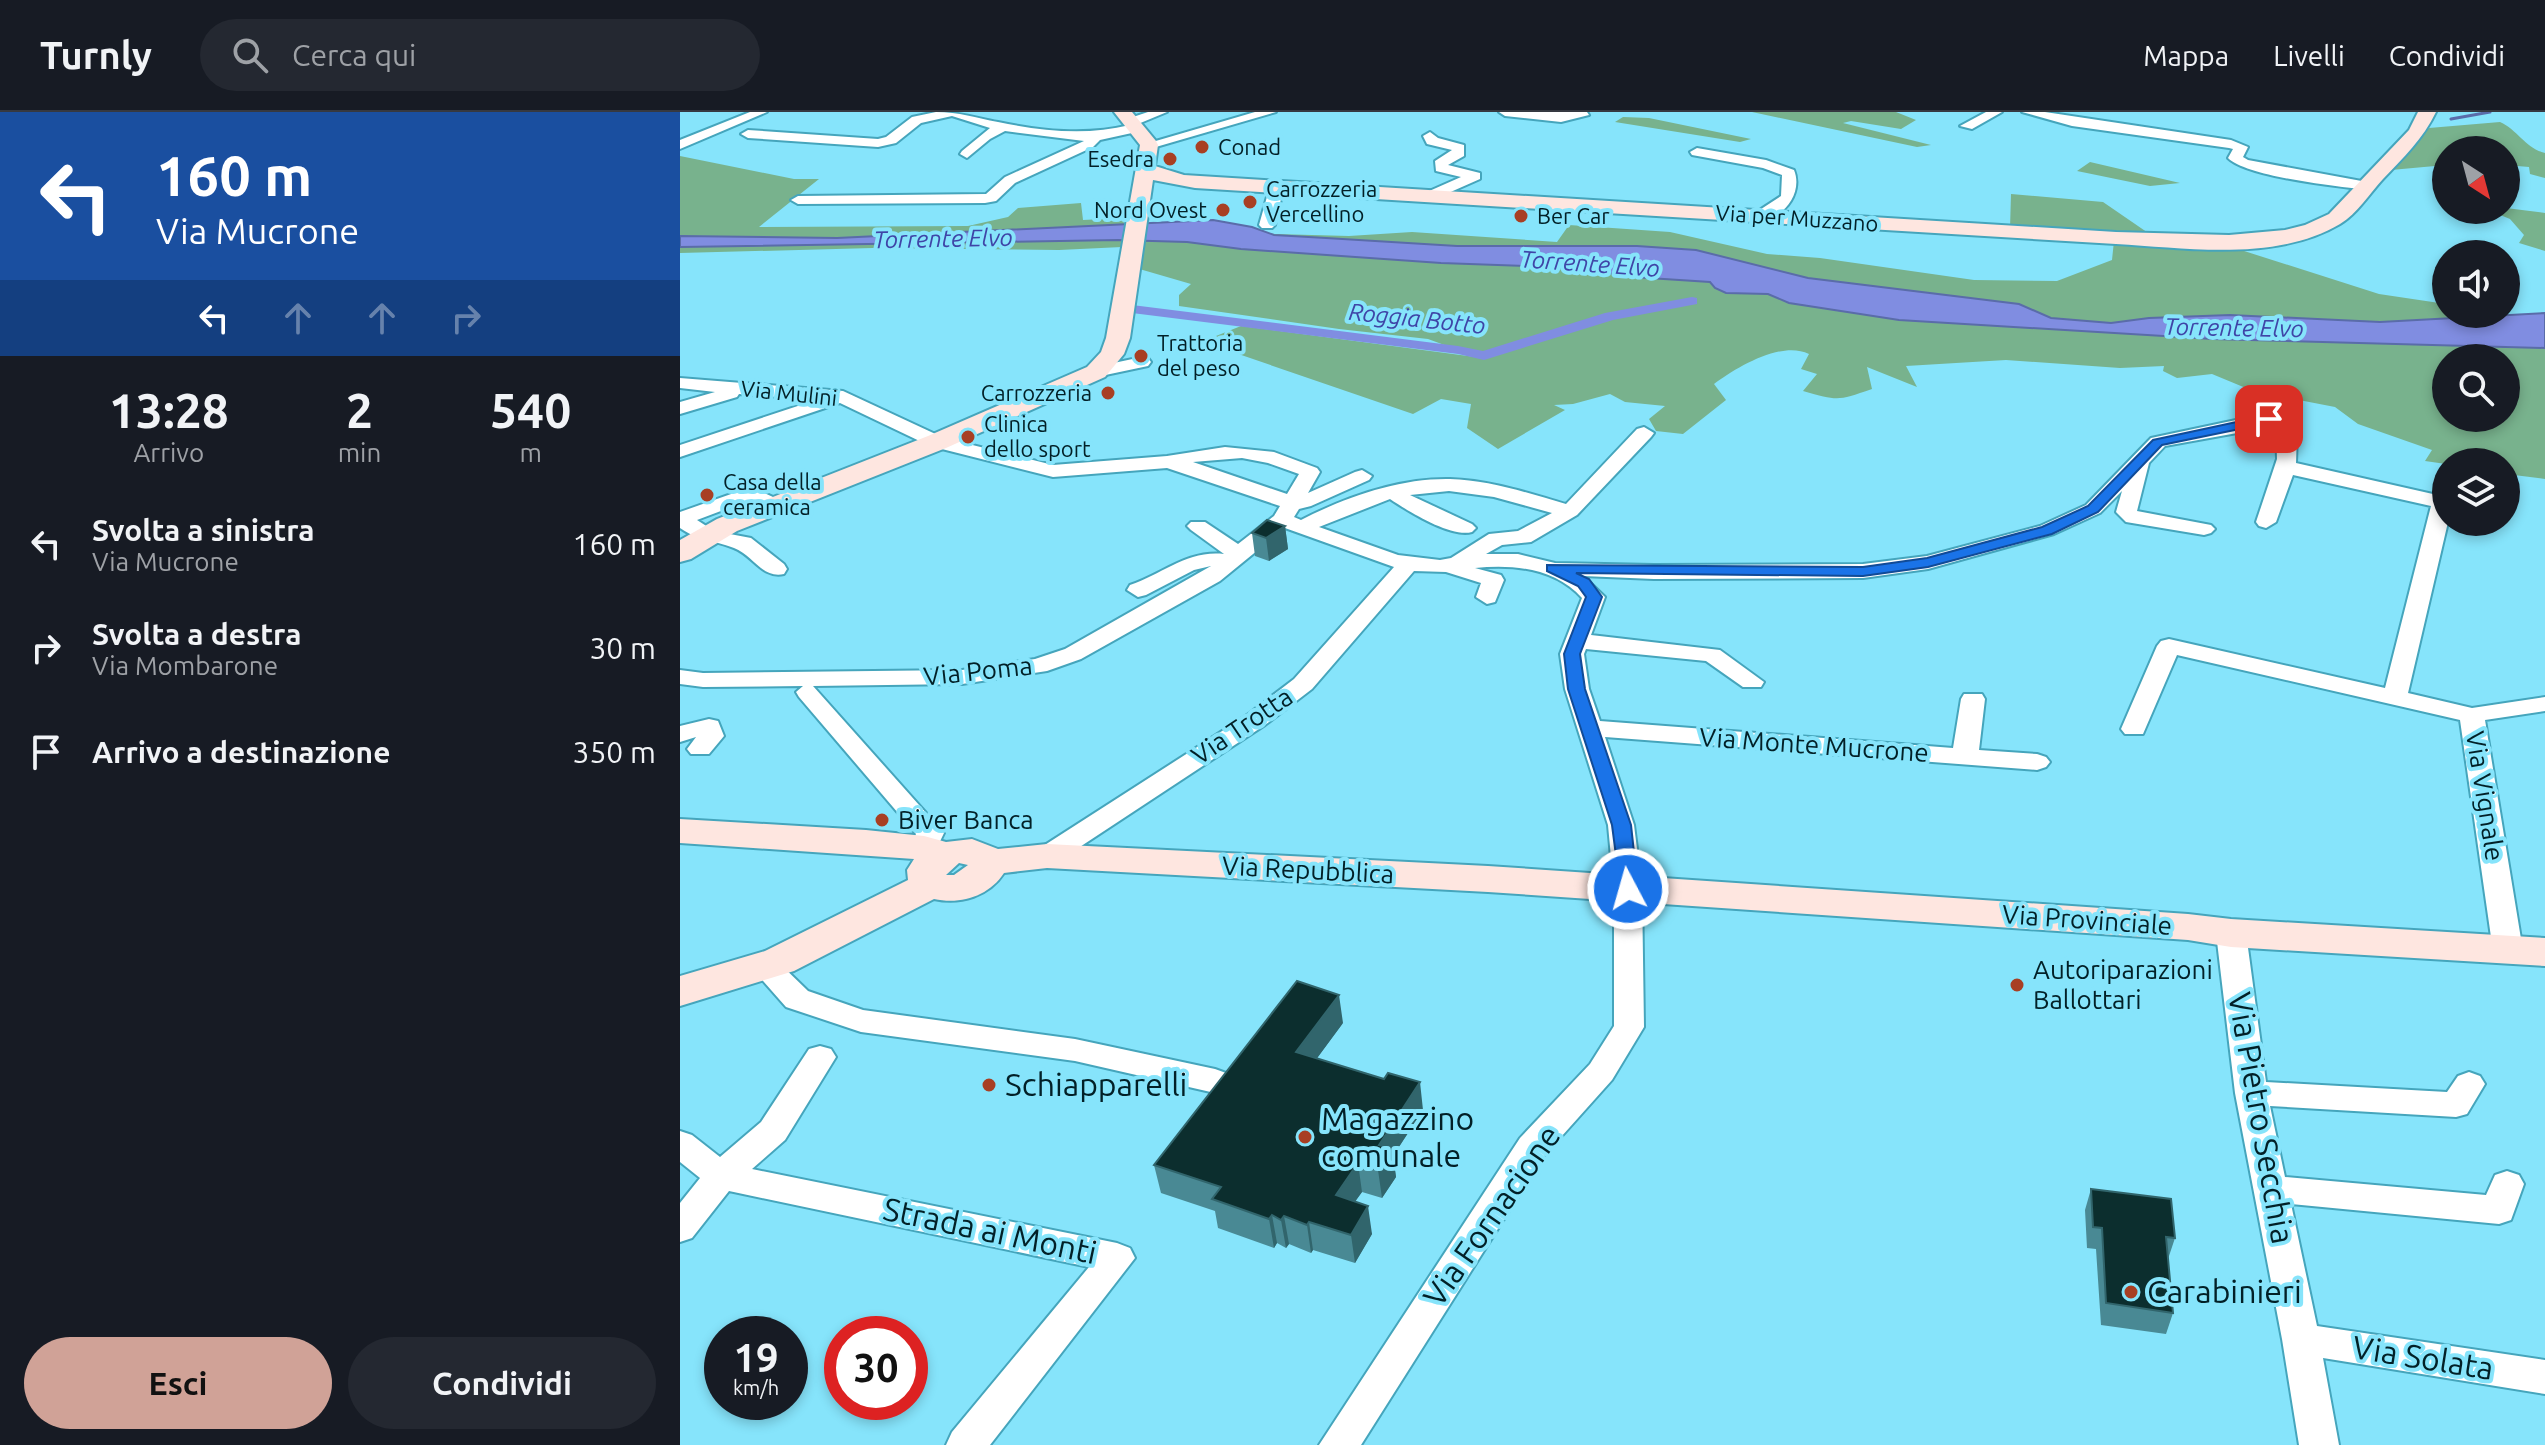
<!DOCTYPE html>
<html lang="it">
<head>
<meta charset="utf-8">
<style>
	:root { --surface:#171b24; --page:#242831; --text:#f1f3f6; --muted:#9ea1a6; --line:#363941; --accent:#d0a297 }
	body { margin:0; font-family:Ubuntu,sans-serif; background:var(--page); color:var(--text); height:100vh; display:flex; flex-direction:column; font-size:30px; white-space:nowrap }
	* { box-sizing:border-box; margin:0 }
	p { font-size:26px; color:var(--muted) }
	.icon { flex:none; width:44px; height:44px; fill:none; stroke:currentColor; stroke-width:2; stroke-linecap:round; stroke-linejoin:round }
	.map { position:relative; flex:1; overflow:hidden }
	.sheet { display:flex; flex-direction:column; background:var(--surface); width:680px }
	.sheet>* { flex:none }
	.hud { background:#1a4fa0; color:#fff; overflow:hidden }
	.needle { width:52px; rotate:144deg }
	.controls { position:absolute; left:1752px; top:24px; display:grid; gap:16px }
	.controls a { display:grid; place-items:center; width:88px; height:88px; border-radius:50%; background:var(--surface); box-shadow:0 4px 12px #0003; font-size:40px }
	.speed { position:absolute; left:24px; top:1204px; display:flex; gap:16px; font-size:40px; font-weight:700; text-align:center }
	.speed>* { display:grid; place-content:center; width:104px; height:104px; border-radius:50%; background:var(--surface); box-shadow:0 4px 12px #0003; line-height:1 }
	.speed small { font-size:20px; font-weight:400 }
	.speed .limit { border:12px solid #d22; background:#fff; color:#111 }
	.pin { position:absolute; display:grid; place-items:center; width:68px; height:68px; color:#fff; margin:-34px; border-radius:16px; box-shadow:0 4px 12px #0006 }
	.me { position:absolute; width:88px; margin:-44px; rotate:354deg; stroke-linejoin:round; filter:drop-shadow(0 0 6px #0008) }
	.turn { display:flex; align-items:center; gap:28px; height:168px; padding:0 24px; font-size:36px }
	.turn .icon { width:104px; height:104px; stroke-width:2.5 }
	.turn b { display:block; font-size:56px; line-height:68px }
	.lanes { display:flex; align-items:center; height:76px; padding:0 24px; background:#0003; justify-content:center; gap:40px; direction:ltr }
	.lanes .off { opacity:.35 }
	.eta { display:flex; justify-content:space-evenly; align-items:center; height:136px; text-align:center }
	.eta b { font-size:48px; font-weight:600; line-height:56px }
	.cta { display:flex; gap:16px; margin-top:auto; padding:16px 24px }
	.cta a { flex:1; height:92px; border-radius:48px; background:var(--accent); color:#111; font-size:32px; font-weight:600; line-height:92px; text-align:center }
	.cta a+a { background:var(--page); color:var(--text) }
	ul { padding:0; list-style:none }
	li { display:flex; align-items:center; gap:24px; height:104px; padding:0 24px }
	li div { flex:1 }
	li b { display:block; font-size:30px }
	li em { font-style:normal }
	header { display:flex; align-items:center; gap:48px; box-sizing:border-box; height:112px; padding:0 40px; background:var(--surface); border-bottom:2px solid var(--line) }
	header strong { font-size:38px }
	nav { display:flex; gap:44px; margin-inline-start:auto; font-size:28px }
	.search { width:560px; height:72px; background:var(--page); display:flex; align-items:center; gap:20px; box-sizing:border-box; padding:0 28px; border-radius:44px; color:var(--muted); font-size:30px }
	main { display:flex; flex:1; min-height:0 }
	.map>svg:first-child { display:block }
	.green { fill:#78b28d; fill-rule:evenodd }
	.water { fill:#808de1; stroke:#5a6ca9; stroke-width:2 }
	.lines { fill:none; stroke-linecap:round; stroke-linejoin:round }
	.stream { stroke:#5a6ca9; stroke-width:3 }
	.canal { fill:#808de1; fill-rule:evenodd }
	.street-casing { stroke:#45a5bc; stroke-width:4 }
	.secondary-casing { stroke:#45a5bc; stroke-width:4 }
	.street { fill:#fff; fill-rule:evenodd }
	.secondary { fill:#fee6e0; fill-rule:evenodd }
	.wall { fill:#498994 }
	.shaded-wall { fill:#31656c }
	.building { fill:#0c2e2e; stroke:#31656c; stroke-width:2 }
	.route { fill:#1a73e8; stroke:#114b97; stroke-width:2 }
	.poi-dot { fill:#a83f23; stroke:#86e4fb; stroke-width:3 }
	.labels { text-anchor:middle; stroke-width:8; stroke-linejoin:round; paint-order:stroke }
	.far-poi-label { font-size:22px; fill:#022027; stroke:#86e4fb; text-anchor:start }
	.far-street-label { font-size:22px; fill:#022027; stroke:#86e4fb }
	.far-water-label { font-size:24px; font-style:italic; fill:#3f45a7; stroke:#86e4fb }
	.street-label { font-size:26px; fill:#022027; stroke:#86e4fb }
	.poi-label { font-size:26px; fill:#022027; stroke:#86e4fb; text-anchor:start }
	.near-poi-label { font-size:32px; fill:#022027; stroke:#86e4fb; text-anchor:start }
	.near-street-label { font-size:32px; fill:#022027; stroke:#86e4fb }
</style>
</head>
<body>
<header>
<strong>Turnly</strong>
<div class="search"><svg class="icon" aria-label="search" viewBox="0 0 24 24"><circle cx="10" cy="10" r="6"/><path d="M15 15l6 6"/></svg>Cerca qui</div>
<nav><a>Mappa</a><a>Livelli</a><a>Condividi</a></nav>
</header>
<main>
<section class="sheet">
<div class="hud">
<div class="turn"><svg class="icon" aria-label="left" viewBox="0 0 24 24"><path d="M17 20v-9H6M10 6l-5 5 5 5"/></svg><div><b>160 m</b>Via Mucrone</div></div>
<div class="lanes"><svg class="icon" aria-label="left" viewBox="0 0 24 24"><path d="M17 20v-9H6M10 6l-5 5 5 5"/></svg><svg class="icon off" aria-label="ahead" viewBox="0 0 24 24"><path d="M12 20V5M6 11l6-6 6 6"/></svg><svg class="icon off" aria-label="ahead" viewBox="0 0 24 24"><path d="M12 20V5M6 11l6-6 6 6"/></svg><svg class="icon off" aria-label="right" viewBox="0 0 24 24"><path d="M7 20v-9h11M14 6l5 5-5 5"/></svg></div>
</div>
<div class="eta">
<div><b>13:28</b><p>Arrivo</p></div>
<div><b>2</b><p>min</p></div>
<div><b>540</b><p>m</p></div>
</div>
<ul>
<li><svg class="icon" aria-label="left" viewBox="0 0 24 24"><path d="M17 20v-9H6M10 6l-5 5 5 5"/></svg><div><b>Svolta a sinistra</b><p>Via Mucrone</p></div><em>160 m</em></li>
<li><svg class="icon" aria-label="right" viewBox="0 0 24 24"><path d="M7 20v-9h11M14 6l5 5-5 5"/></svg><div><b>Svolta a destra</b><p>Via Mombarone</p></div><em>30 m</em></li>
<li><svg class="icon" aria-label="arrive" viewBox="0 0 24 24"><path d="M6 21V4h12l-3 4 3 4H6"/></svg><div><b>Arrivo a destinazione</b></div><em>350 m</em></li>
</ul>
<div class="cta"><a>Esci</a><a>Condividi</a></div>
</section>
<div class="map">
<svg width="1865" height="1333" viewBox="0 0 1865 1333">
	<rect width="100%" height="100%" fill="#86e4fb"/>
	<!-- green -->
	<path class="green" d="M1072 0H1216L1236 8 1221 17 1171 9 1163 11 1251 33 1237 35Z
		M943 5 969 6 1071 27 1060 30 935 10Z
		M1820 10C1838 18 1845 36 1865 41V66L1850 62 1849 55 1826 53V38H1766V53L1711 58 1749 16Z
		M0 44 114 67H139L79 115 288 114 328 105 338 96 401 91 403 108 443 106 444 112 470 111 595 122 669 124 732 120 877 130 889 113 990 120 1087 142 1140 146 1294 168 1377 169 1432 148 1434 129 1539 131 1699 182 1766 192V202H1822L1798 204 1865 236V367L1826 362V350L1766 352 1745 349 1752 338 1678 312 1655 295 1573 279 1532 262 1497 266 1483 259 1484 254 1440 256 1326 248 1226 254 1237 275 1187 255 1192 277C1157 289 1159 289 1123 279L1137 262 1121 257 1129 242C1101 228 1056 256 1034 272L1046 288 1003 322 976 319 969 307 985 294 945 290 930 282 893 292 874 293 885 298 818 337 787 316 791 292 761 287 733 302 535 234 526 228 561 214 803 246 880 221 806 242 778 238 748 227 659 217 499 194V183L511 172 456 156 463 134 379 138 193 136 0 141ZM1766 246H1826V306H1766Z
		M1410 50 1500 71 1470 74 1397 59Z
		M1331 82 1423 90 1474 125 1330 117Z
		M1826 96 1865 101V139L1839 131 1844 123 1830 107 1808 98Z"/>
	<!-- water -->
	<path class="water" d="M533 108 572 115 594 123 646 126 777 134H957L1016 138 1128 166 1339 192 1371 206 1431 211 1469 206 1550 203 1700 210 1865 201V236L1533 227 1219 208 1109 191 1088 182 1046 181 1035 176 1030 170 953 165 898 156 761 151 561 137 507 130 438 128 0 135V124L157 126Z"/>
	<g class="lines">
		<!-- stream -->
		<path class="stream" d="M1771 7 1810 0"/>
		<!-- canal -->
		<path class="canal" d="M1012 185 1017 186V192L933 208 804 248 778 242 452 201 445 197 452 193 778 234 803 239 925 201Z"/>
		<!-- street casing -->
		<g class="street-casing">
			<path id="street" d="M70 0H87L0 37V28Z
				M256 0C279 0 296 6 318 10 362 19 406 24 450 13L445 10 447 7 468 0H487L458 12 463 16 461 19 420 28 413 35 335 71 316 89 305 91 118 92 111 88 118 84 306 82 325 65 404 29 325 19 310 27 287 46 280 42 282 39 310 16 272 4 241 11 216 31 198 35 68 26 61 22 68 18 198 27 206 25 232 5Z
				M575 0H596L469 37 462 33Z
				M819 0H907L909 3 881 10 825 4Z
				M1306 0H1322L1292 17 1280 14Z
				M1342 0H1365L1551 28 1568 35 1563 45 1568 48 1687 70 1694 74 1687 78C1657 74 1567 65 1548 46L1553 37 1549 36 1392 14Z
				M750 20 758 26 784 33V44L768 53 800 61V67L757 86H747V80L781 65 756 59 755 49 772 38 747 32 743 24Z
				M1017 36 1086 48 1114 58C1124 82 1101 111 1075 107V101L1101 84 1102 63 1083 56 1012 43 1010 40Z
				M597 70 604 74 595 113 592 116H582L579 113 590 74Z
				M462 245 468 246 471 250 468 254 416 265 407 260 410 256Z
				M0 266 163 279 264 326 373 353 487 344 545 335 594 340 637 356 640 360 628 381 675 360 682 358 692 364 689 368 631 394 619 397 614 405 621 408C666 385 719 366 770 367 809 368 848 381 886 392L957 317 964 315 974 321 971 325 897 403 851 430 822 433 806 442H838L875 451 974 453 1183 452 1247 444 1360 414 1406 393 1471 326 1589 301 1611 305 1617 321 1616 351 1766 385 1768 410 1728 581 1792 596 1865 585V599L1805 608 1843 839 1838 846 1828 849 1818 846 1813 839 1780 608 1497 543 1463 622H1445L1441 617 1477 534 1481 529 1489 527 1705 576 1751 394 1613 363 1596 410 1586 416 1579 414 1576 410 1597 347 1596 314 1485 334 1469 351 1457 399 1531 413 1535 417 1531 421 1524 423 1446 410 1436 400 1442 379 1420 401 1374 422 1248 457 1183 466 974 467 903 464 925 485 911 523 1040 538 1084 570 1081 575H1063L1026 549 906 537 904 542 909 577 920 609 1273 636 1281 587 1284 582H1302L1305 587 1299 638 1357 642 1366 645 1370 650 1366 655 1357 658 925 625 954 713 962 777 964 915 932 968 864 1044 681 1333H639L840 1026 910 952 934 914V777L928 713 885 577 880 542 902 486C875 456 833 452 795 456L821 463 824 468 815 490 807 492 796 485 801 471 766 460 734 459 632 577 585 613 377 750 367 753 357 750 353 744 357 738 567 603 614 567 714 455 605 416 540 469 401 547 367 559 282 572 133 574 264 721 254 742 244 745 234 742 230 736 236 722 119 585 116 580 123 574 23 575 0 572V558L23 561 282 558 355 547 385 537 531 454 514 458 466 483 458 485 447 478 450 473C483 462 507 438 544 442L511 418 507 414 511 410H525L558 432 594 404 600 394 487 356 373 365 250 334 160 291 0 345V333L136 288 59 282 57 285 0 302V290L35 280 0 276ZM562 346 588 351 619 362 607 382 513 350ZM769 379 814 385 872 401 838 419 809 422 771 446 760 448 718 443 639 415 710 387C728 399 771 426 792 420L796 416 792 412 730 383Z
				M71 375 104 390 107 394 97 400 70 388 17 408 34 419 71 426 104 452 107 457 104 462C82 467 73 443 54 436 31 427 24 432 0 416V400Z
				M29 607 38 609 44 624 29 642H11L7 637 16 625 0 630V614Z
				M1551 811 1561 814 1566 821 1586 970 1767 980 1778 964 1789 960 1800 964 1805 972 1787 1002 1776 1005 1590 994 1605 1065 1806 1083 1815 1063 1827 1059 1839 1063 1844 1072 1831 1108 1819 1112 1611 1092 1637 1214 1865 1248V1282L1643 1246 1659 1333H1619L1602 1227 1555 981 1536 821 1541 814Z
				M85 844 95 847 128 879 183 898 395 927 535 957 546 961 551 969 546 977 535 981 395 949 181 920 106 895 70 854 75 847Z
				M140 934 151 937 156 945 105 1028 72 1057 437 1131 450 1136 455 1146 310 1333H266L272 1320 409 1155 49 1079 12 1126 0 1130V1091L20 1066 0 1050V1019L12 1023 40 1045 81 1010 129 937Z"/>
		</g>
		<!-- secondary casing -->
		<g class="secondary-casing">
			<path id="secondary" d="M434 0H452L476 29 478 33 475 54 504 63 1436 120 1549 123 1605 118 1625 113 1649 102 1729 18 1738 0H1756C1743 27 1723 46 1703 67 1690 81 1677 102 1660 112 1596 150 1507 136 1436 132L515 76 473 68 450 226 444 242 425 265 266 336 57 419 11 447 0 450V428L37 407 248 324 407 255 421 240 426 226 460 33Z
				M0 707 186 718 244 724 266 730 292 727 318 737 367 732 808 754 1508 802 1551 807 1865 826V854L1551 835 1508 828 808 780 367 756 324 761C309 784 281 793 254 787L114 859 0 894V864L85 839 228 768 227 758 234 747 0 731ZM279 751 288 753 274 763H266Z"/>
		</g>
		<!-- street -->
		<use href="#street" class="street"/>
		<!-- secondary -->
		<use href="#secondary" class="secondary"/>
	</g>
	<!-- wall -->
	<path class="wall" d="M605 414 608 437 589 449 575 444 572 421Z
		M663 911 637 946 743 998 713 1044 716 1065 702 1086 682 1080 675 1089 692 1122 675 1151 633 1138 631 1141 609 1132 606 1136 597 1131 594 1136 538 1116 535 1099 481 1081 474 1053Z
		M1411 1077 1495 1126 1488 1147 1493 1201 1486 1222 1421 1213 1416 1137 1407 1136 1405 1098Z"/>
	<!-- shaded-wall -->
	<path class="shaded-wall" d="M605 414 608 437 589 449 586 426Z
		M659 883 663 911 621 968 616 940Z
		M740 970 743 998 713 1044 716 1065 702 1086 698 1058 699 1033Z
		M678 1051 682 1080 660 1111 656 1083Z
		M688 1094 692 1122 675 1151 671 1123Z
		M592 1103 597 1131 594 1136 589 1107Z
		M604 1104 609 1132 606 1136 601 1108Z
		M629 1110 633 1138 631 1141 627 1113Z"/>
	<!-- building -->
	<path class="building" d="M587 408 605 414 586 426 572 421Z
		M617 869 659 883 616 940 704 967 708 961 740 970 699 1033 712 1036 698 1058 678 1051 656 1083 688 1094 671 1123 629 1110 627 1113 604 1104 601 1108 592 1103 589 1107 532 1087 541 1075 474 1053Z
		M1411 1077 1491 1087 1495 1126 1486 1125 1493 1201 1426 1191 1422 1116 1413 1115Z"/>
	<!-- route -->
	<path class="route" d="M1589 303 1594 304V310L1482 333 1418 400 1372 422 1248 455 1183 464 896 461 909 467 922 485 900 542 905 577 951 713 958 777 948 784 941 782 932 713 888 577 884 542 906 485 898 474 867 459V453L1183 455 1247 446 1362 415 1408 394 1473 328Z"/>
	<!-- markers -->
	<g class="poi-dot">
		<circle cx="522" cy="35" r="8"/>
		<circle cx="490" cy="47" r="8"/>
		<circle cx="570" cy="90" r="8"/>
		<circle cx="543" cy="98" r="8"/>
		<circle cx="841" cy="104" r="8"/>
		<circle cx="461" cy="244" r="8"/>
		<circle cx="428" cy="281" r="8"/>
		<circle cx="288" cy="325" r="8"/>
		<circle cx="27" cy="383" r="8"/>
		<circle cx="202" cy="708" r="8"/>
		<circle cx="1337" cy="873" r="8"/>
		<circle cx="309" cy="973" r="8"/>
		<circle cx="625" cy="1025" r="8"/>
		<circle cx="1451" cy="1180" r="8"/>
	</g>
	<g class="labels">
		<!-- far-poi labels -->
		<g class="far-poi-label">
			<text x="538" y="43">Conad</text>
			<text x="474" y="55" text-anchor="end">Esedra</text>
			<text x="586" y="85">Carrozzeria<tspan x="586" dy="25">Vercellino</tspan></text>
			<text x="527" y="106" text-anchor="end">Nord Ovest</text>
			<text x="857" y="112">Ber Car</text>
			<text x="477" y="239">Trattoria<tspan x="477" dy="25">del peso</tspan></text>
			<text x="412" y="289" text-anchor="end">Carrozzeria</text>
			<text x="304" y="320">Clinica<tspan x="304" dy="25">dello sport</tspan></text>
			<text x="43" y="378">Casa della<tspan x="43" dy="25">ceramica</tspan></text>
		</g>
		<!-- far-street labels -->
		<g class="far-street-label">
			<text transform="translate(1117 106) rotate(4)" y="8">Via per Muzzano</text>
			<text transform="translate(109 281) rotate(6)" y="8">Via Mulini</text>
		</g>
		<!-- far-water labels -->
		<g class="far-water-label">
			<text transform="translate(263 127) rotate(-1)" y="8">Torrente Elvo</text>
			<text transform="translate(910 152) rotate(4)" y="8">Torrente Elvo</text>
			<text transform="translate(737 207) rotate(6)" y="8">Roggia Botto</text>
			<text transform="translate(1554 216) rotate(1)" y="8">Torrente Elvo</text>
		</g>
		<!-- street labels -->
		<g class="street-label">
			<text transform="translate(298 559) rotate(-6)" y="9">Via Poma</text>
			<text transform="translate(562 614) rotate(-34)" y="9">Via Trotta</text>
			<text transform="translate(1134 633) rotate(4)" y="9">Via Monte Mucrone</text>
			<text transform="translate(1805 684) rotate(81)" y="9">Via Vignale</text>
			<text transform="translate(628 758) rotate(3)" y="9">Via Repubblica</text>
			<text transform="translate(1407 808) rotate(4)" y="9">Via Provinciale</text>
		</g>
		<!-- poi labels -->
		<g class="poi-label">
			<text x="218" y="717">Biver Banca</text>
			<text x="1353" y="867">Autoriparazioni<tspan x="1353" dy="30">Ballottari</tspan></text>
		</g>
		<!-- near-poi labels -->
		<g class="near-poi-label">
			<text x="325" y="984">Schiapparelli</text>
			<text x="641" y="1018">Magazzino<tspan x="641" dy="37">comunale</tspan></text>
			<text x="1467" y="1191">Carabinieri</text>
		</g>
		<!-- near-street labels -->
		<g class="near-street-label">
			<text transform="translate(1581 1006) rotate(80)" y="11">Via Pietro Secchia</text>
			<text transform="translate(812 1104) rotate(-55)" y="11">Via Fornacione</text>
			<text transform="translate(310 1119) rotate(12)" y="11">Strada ai Monti</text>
			<text transform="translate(1743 1246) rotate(9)" y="11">Via Solata</text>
		</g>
	</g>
</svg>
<div class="controls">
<a><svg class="needle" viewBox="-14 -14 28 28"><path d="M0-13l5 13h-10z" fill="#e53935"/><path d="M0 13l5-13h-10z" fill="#9ea1a6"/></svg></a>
<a><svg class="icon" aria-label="sound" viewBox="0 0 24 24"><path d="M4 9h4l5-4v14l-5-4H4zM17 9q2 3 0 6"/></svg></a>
<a><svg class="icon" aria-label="search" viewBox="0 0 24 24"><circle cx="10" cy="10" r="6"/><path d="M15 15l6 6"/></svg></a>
<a><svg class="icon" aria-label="layers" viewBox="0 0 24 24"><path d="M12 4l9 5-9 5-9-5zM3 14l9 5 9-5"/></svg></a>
</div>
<div class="speed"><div>19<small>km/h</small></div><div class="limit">30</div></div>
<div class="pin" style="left:1589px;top:307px;background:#d93025"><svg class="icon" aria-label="arrive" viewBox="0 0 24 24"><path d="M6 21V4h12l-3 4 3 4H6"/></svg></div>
<svg class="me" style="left:948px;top:777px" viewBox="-20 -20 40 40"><circle r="17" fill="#1a73e8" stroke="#fff" stroke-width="3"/><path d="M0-11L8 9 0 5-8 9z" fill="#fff"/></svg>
</div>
</main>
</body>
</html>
